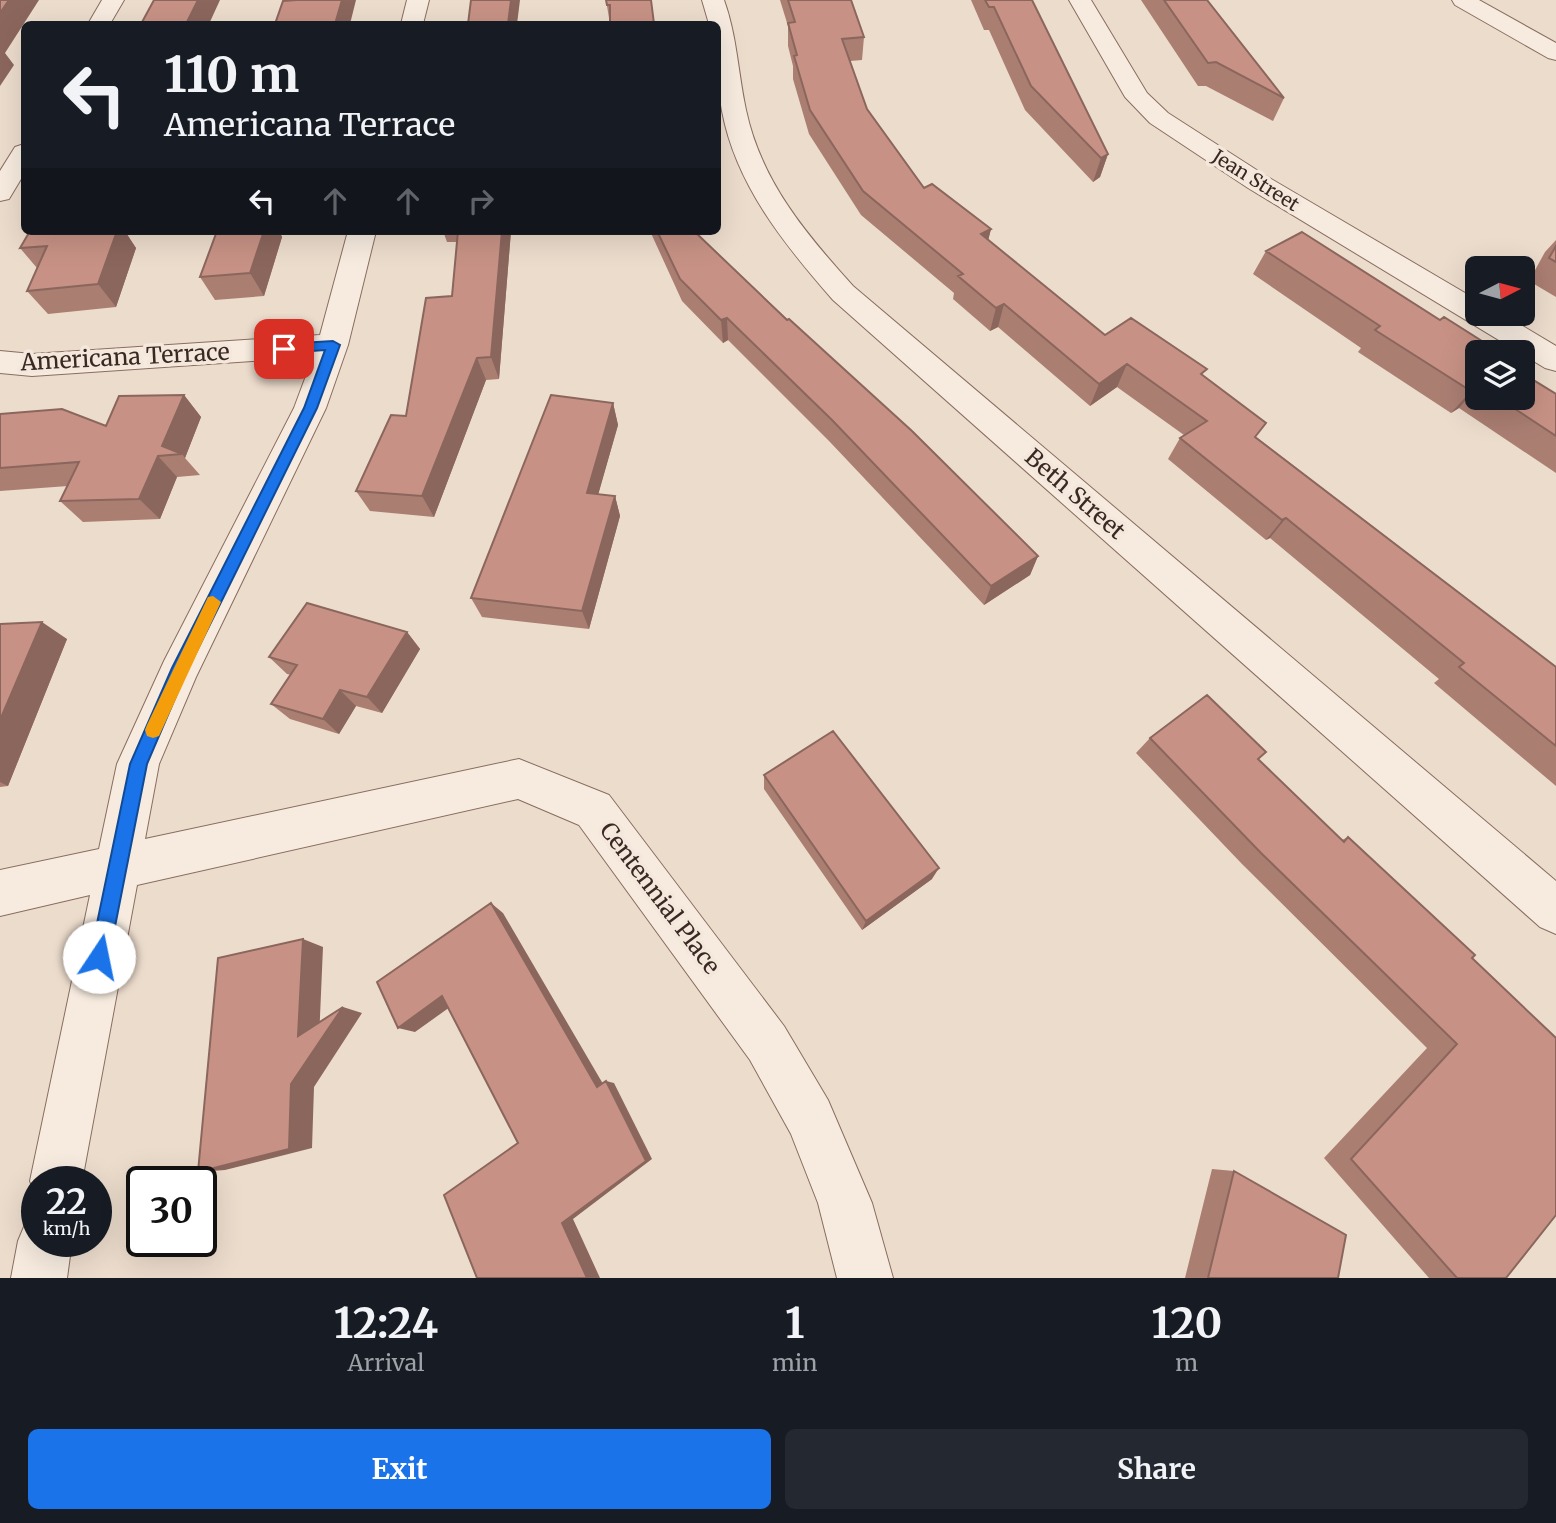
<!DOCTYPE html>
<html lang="en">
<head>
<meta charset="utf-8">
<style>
	:root { --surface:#171b24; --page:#242831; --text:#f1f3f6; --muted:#9ea1a6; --accent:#1a73e8 }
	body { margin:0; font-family:Merriweather,serif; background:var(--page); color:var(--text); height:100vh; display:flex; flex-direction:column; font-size:26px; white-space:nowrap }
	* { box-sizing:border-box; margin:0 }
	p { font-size:23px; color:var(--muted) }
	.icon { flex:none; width:38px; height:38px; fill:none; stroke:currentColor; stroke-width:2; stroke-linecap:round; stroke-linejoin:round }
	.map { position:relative; height:1278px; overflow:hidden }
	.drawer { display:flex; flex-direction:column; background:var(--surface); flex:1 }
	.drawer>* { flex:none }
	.hud { position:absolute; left:21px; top:21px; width:700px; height:214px; border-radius:10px; box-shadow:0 7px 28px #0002; background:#171b24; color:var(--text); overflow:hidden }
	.needle { width:46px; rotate:84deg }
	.fabs { position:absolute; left:1465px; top:256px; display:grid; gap:14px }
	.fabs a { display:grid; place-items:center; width:70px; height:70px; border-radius:10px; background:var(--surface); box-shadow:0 7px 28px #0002; font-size:35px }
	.speed { position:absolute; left:21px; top:1166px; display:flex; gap:14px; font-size:35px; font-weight:700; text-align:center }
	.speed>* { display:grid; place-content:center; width:91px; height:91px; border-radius:50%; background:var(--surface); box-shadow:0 7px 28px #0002; line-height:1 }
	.speed small { font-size:18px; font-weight:400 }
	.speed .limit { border:4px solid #111; border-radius:10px; background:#fff; color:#111 }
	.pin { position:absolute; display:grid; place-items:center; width:60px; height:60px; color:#fff; margin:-30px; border-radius:14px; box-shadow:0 4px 10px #0006 }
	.me { position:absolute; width:77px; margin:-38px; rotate:11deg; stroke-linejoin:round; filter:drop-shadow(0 0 5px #0008) }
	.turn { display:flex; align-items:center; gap:24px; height:147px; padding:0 28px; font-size:32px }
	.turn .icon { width:91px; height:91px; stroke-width:2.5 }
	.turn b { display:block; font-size:49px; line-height:60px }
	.lanes { display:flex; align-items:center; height:66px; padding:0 28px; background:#0003; justify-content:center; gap:35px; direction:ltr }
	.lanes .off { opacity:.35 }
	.eta { display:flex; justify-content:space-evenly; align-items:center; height:119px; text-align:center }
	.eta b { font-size:42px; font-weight:700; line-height:49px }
	.button { display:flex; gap:14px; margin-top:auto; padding:14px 28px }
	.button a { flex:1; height:80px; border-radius:10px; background:var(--accent); color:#fff; font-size:28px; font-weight:700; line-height:80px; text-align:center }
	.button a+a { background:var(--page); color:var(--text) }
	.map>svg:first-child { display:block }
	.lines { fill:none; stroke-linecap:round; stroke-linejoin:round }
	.minor-casing { stroke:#886d61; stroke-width:2 }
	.minor { fill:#f7ebdf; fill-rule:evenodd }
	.wall { fill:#ab7e72 }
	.shaded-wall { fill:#8b665d }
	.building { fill:#c79285; stroke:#8b665d; stroke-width:2 }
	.route { fill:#1a73e8; stroke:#114b97; stroke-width:2 }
	.slow { fill:#f59e0b }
	.labels { text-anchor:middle; stroke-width:7; stroke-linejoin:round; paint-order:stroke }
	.far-street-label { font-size:19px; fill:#3a2923; stroke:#f4e7db }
	.street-label { font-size:23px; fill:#3a2923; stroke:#f4e7db }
</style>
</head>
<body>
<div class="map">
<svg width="1556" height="1278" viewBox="0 0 1556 1278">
	<rect width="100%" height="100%" fill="#ecdccc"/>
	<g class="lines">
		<!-- minor casing -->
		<g class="minor-casing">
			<path id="minor" d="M102 0H124L110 24H88Z
				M407 0H429L423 24H401Z
				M702 0H724C737 36 738 73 746 110 761 181 806 234 853 286L1556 881V934L1540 927 833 300C784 244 736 185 722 111 716 82 718 53 718 24H709Z
				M1069 0H1091L1147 93 1168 113 1266 176 1477 300V313H1501L1556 346V371L1545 368 1248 188 1150 123 1125 97Z
				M1452 0H1479L1556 43V60L1548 58 1455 5Z
				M24 144V174L9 199 0 201V171L15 147Z
				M348 231H376L348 345 326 408 196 677 159 764 145 839 519 759 609 795 784 1026 828 1100 872 1203 893 1278H837L818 1203 791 1134 750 1060 579 825 518 799 137 885 82 1181H37V1198L30 1181 90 895 0 916V870L99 849 117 764 164 661 294 408 313 357 32 376 0 373V351L32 354 320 335Z
				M37 1217V1241H72L67 1278H11L18 1241 26 1222Z"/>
		</g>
		<!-- minor -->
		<use href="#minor" class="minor"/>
	</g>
	<!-- wall -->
	<path class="wall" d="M606 0 654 24H610Z
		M780 0H851L864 37 862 60 850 61 867 109 924 188 991 229 988 240 1105 335 1203 376 1256 437 1556 667V786L1434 683 1439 679 1270 538 1266 540 1168 459 1180 438 1184 435 1117 387 1090 406 998 327 990 331 953 299 954 293 861 215 809 134 793 79V66L788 46V26Z
		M971 0H1032L1108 154 1100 177 1093 182 1025 110 989 30H984Z
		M1141 0H1207L1284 98 1273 121 1206 86H1198Z
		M443 231H511L499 379 486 380 434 517 370 511 356 491 406 416 452 296 457 242H447Z
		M650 231H694L1038 556 1030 575 984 605 830 442 728 340 723 343 682 301Z
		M124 232 136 248 116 307 48 314 27 291 37 268 20 248Z
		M280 233 282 237 264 296 215 300 200 277Z
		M1556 240V297L1529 281 1545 252Z
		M1266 251 1478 346 1477 352V397H1522L1556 394V473L1459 408 1451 413 1358 352 1361 348 1253 274Z
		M184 395 201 417 185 458 200 475 177 477 160 519 83 522 60 501 68 486 0 491V414L106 426Z
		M613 403 618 425 598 494 615 496 620 516 589 629 482 617 471 598Z
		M0 624 67 639 8 786 0 787Z
		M407 632 420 649 382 713 356 706 339 734 290 719 271 704 291 675 287 674 269 657Z
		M1150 738 1258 759 1342 840 1348 837 1472 958 1506 1278H1429L1324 1158 1427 1048 1242 864 1136 753Z
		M764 775 932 879 862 930 764 789Z
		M1212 1169 1234 1171 1338 1278H1185Z"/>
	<!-- shaded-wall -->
	<path class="shaded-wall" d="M9 0H39L5 53 14 65 0 86V13Z
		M198 0H220L209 24H186Z
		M342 0H356L350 24H335Z
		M511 0H520L517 24H508Z
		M1108 154 1100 177 1093 182 1101 158Z
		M991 229 985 253 981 234Z
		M101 231H125L136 248 116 307 98 284Z
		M264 231H280V233L282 237 264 296 250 273Z
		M502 231H511L499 379 491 357Z
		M1004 304 998 327 990 331 996 308Z
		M727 318 728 340 723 343 721 320Z
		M477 358 486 380 434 517 422 496Z
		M1127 364 1117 387 1090 406 1099 384Z
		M1477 387 1459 408 1451 413 1471 391Z
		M184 395 201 417 185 458 182 454 162 446Z
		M613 403 618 425 593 513 587 493Z
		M158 456 177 477 160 519 139 499Z
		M615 496 620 516 589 629 582 611Z
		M1286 518 1270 538 1266 540 1282 520Z
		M1038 556 1030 575 984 605 991 586Z
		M42 622 67 639 8 786 0 782V720Z
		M407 632 420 649 382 713 367 697Z
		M340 690 356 706 339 734 323 719Z
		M939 868 932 879 862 930 866 921Z
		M491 903 503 913 606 1089 597 1087Z
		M303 939 323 947 319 1040 298 1036Z
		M442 996 457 1002 415 1032 398 1028Z
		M343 1007 362 1013 314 1087 312 1148 225 1170 198 1172 291 1084Z
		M606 1081 614 1083 652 1159 573 1219 600 1278H587L562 1223Z"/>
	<!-- building -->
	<path class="building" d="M0 0H9L0 13Z
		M154 0H198L186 24H141Z
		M297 0H342L335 24H275L283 1Z
		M471 0H511L508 24H468Z
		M606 0H651L654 24H610V5H607Z
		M788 0H851L864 37 842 39 867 109 924 188 932 184 991 229 981 234 1105 335 1131 318 1207 369 1201 374 1266 423 1255 437 1556 667V746L1459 667 1464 663 1286 518 1282 520 1180 438 1207 421 1127 364 1099 384 1004 304 996 308 958 276 963 274 863 191 810 110 794 56 797 55 788 23 795 22Z
		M985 0H1032L1108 154 1101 158 1031 86 994 7H989Z
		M1164 0H1207L1284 98 1216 62 1208 63Z
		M30 231H117L98 284 27 291 47 246 20 248Z
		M217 231H264L250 273 200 277Z
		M458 231H502L491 357 477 358 422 496 356 491 391 415 406 416 426 298 452 296Z
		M657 231H694L787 320 789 319 912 431 1038 556 991 586 832 420 727 318 721 320 680 279Z
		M1302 232 1440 320 1444 317 1482 341 1477 345 1488 352H1477V387L1471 391 1375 330 1380 326 1266 251Z
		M1556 246V262L1549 258Z
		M1522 373 1556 394V436L1497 397H1522Z
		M184 395 162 446 182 454 158 456 139 499 60 501 79 462 0 468V414L62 409 106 426 119 396Z
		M551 395 613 403 587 493 615 496 582 611 471 598Z
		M307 603 407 632 367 697 340 690 323 719 271 704 297 665 269 657Z
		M42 622 0 720V624Z
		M1207 695 1266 752 1258 759 1344 842 1348 837 1475 955 1472 958 1556 1038V1215L1506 1278H1457L1351 1159 1457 1044 1261 853 1150 738Z
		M833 731 939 868 866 921 764 775Z
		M491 903 597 1087 606 1081 646 1161 562 1223 587 1278H477L444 1195 518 1143 442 996 398 1028 377 982Z
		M303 939 298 1036 343 1007 291 1084 289 1149 198 1172 218 958Z
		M1234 1171 1346 1235 1338 1278H1208Z"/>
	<!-- route -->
	<path class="route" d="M333 341 340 345 317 408 185 675 147 764 109 957 106 963 99 966 93 963 90 957 130 764 172 668 304 408 325 350 284 353 278 349 284 344Z"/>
	<!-- slow -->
	<path class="slow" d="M213 596 221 602 159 736 153 738 147 736 145 730 147 725 208 597Z"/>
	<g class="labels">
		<!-- far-street labels -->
		<g class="far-street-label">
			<text transform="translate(1256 180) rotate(32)" y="7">Jean Street</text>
		</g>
		<!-- street labels -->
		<g class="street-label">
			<text transform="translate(125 357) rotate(-3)" y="8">Americana Terrace</text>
			<text transform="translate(1075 494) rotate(41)" y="8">Beth Street</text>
			<text transform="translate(660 898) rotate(53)" y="8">Centennial Place</text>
		</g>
	</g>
</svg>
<div class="fabs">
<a><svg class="needle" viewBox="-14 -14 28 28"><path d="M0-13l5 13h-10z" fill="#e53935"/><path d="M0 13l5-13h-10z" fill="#9ea1a6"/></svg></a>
<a><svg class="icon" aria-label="layers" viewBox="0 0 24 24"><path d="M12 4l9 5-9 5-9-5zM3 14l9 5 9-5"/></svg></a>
</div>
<div class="speed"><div>22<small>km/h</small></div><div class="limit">30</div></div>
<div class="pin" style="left:284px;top:349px;background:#d93025"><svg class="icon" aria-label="arrive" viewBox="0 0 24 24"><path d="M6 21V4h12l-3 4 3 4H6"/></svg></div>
<svg class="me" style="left:99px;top:957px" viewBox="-20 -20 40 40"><circle r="19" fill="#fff"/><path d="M0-13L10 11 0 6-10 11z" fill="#1a73e8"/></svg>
<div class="hud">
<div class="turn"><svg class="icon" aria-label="left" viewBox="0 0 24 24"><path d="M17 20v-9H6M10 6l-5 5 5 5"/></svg><div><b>110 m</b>Americana Terrace</div></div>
<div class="lanes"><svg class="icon" aria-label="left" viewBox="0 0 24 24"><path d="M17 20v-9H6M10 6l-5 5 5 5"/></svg><svg class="icon off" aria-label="ahead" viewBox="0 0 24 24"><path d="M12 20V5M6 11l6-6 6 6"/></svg><svg class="icon off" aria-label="ahead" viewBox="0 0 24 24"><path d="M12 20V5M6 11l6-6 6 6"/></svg><svg class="icon off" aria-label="right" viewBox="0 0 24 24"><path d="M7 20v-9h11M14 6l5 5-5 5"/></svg></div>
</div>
</div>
<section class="drawer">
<div class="eta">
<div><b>12:24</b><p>Arrival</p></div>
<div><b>1</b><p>min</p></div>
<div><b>120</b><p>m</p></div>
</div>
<div class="button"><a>Exit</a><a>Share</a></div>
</section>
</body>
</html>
